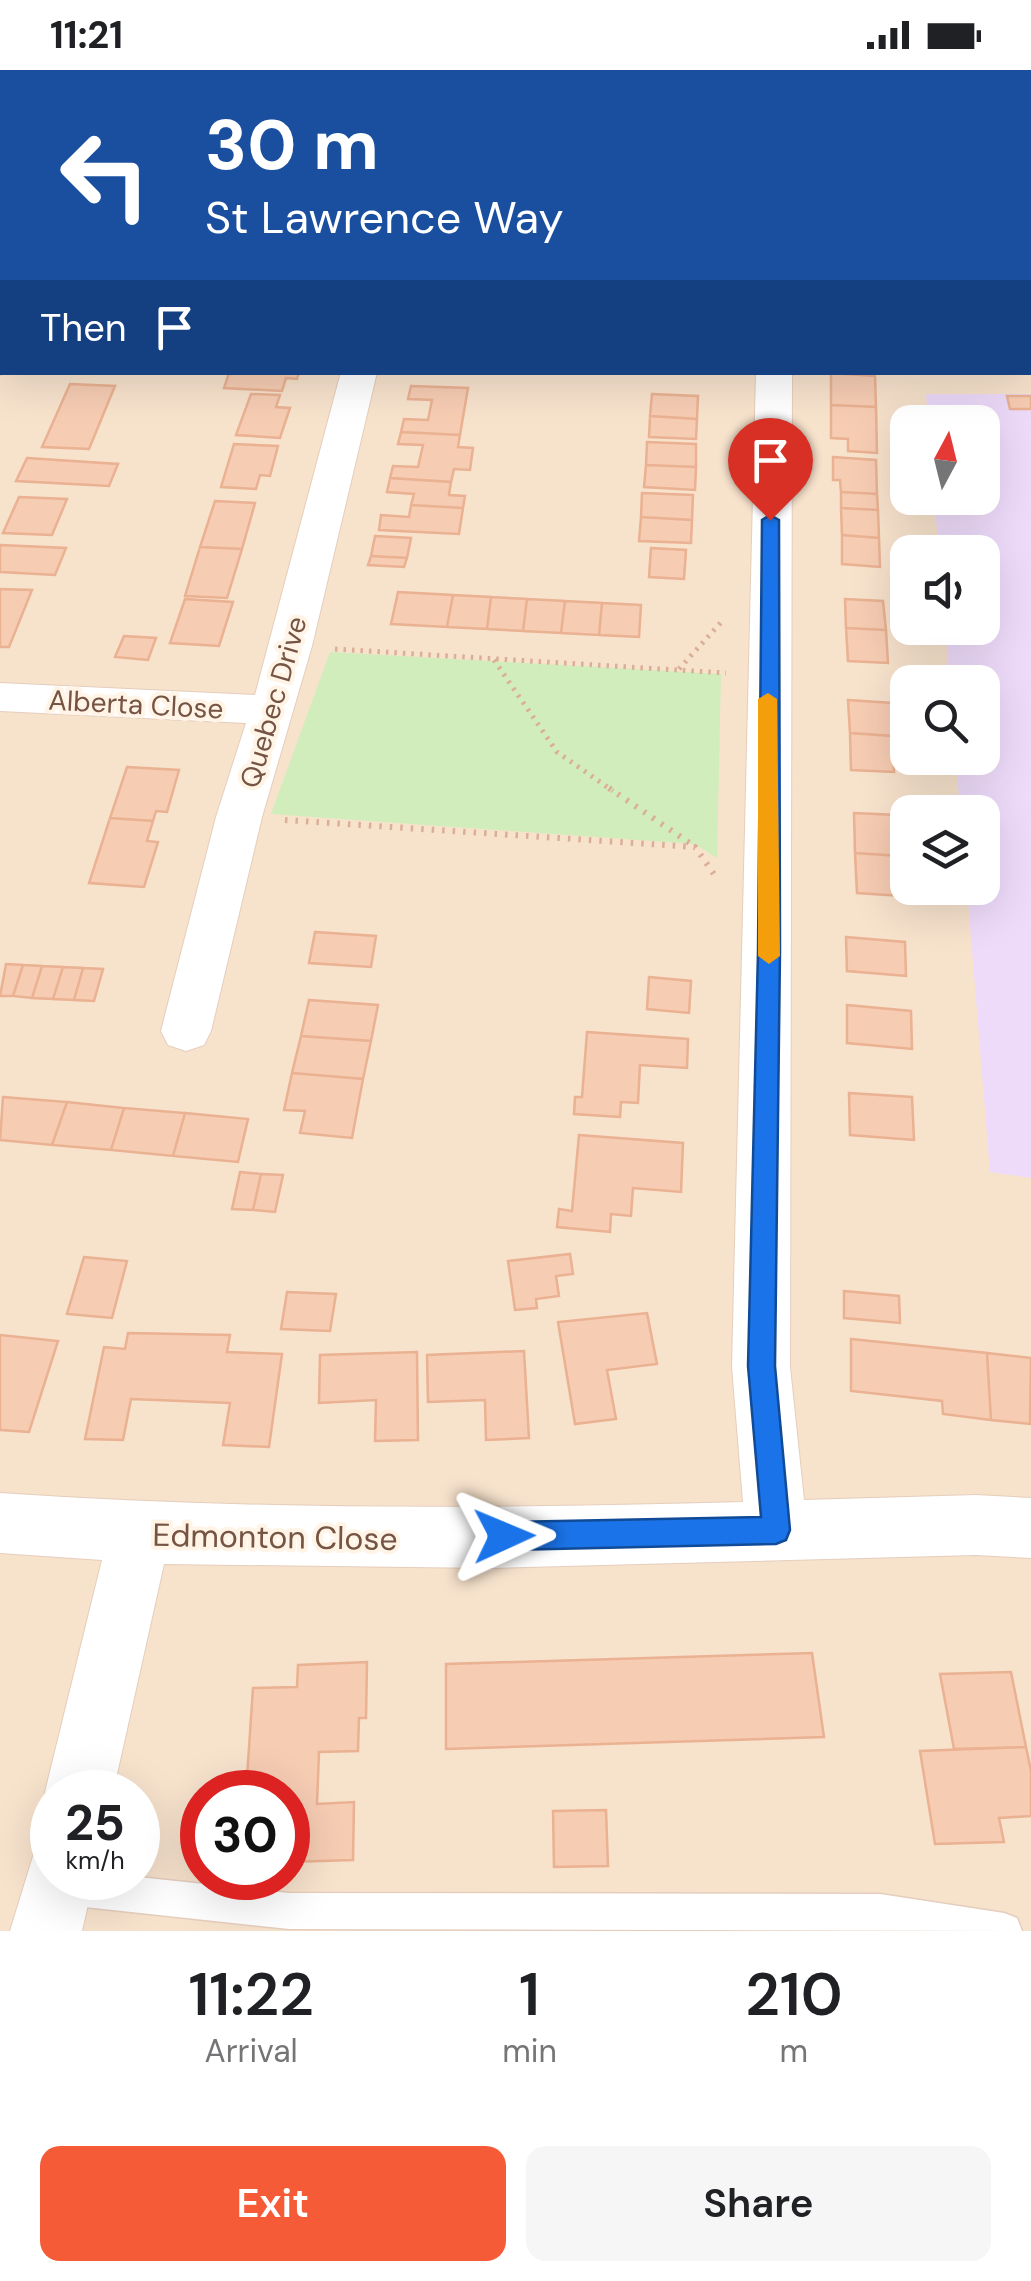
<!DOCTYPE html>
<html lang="en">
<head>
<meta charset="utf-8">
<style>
	:root { --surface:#fff; --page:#f6f6f6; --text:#202124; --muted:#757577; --accent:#f55b37 }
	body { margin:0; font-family:"DM Sans",sans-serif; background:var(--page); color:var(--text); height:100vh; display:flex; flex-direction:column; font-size:38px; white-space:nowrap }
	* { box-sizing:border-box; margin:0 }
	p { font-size:32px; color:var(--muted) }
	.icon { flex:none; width:55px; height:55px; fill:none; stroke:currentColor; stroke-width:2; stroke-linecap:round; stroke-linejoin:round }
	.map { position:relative; height:1861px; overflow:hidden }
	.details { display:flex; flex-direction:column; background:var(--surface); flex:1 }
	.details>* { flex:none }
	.hud { position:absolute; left:0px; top:0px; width:1032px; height:305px; box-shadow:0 10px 40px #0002; background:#1a4fa0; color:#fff; overflow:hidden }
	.needle { width:65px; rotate:7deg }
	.buttons { position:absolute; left:890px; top:335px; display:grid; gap:20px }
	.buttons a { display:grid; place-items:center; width:110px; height:110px; border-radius:20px; background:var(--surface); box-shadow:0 10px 40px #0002; font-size:50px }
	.speed { position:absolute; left:30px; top:1700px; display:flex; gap:20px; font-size:50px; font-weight:700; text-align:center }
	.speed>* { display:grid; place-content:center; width:130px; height:130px; border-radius:50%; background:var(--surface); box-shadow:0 10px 40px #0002; line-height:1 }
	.speed small { font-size:25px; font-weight:400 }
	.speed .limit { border:15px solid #d22; background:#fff; color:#111 }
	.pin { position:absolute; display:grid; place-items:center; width:85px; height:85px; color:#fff; margin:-102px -42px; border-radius:50% 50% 50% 0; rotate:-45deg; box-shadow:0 0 10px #0007 }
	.pin .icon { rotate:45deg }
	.me { position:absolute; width:110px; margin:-55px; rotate:89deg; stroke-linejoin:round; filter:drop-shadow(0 0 8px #0008) }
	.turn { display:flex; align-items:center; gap:35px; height:210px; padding:0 40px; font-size:45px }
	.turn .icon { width:130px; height:130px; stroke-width:2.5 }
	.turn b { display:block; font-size:70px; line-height:85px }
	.then { display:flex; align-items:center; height:95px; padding:0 40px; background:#0003; gap:20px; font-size:38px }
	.eta { display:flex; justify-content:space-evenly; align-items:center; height:170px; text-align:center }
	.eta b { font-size:60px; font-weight:600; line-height:70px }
	.cta { display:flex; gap:20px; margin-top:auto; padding:20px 40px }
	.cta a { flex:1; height:115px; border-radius:20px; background:var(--accent); color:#fff; font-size:40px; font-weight:600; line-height:115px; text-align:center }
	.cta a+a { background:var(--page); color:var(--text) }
	.status { display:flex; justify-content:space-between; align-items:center; height:70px; padding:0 50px; background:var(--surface); direction:ltr }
	.status svg { height:28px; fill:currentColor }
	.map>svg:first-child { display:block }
	.residential { fill:#f7e2cc; fill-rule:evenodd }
	.education { fill:#eedbfa }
	.green { fill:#d1edbc }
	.building { fill:#f6ccb3; stroke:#eab192; stroke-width:2.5 }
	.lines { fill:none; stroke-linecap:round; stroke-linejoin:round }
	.lane-casing { stroke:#e5cebd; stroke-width:3 }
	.street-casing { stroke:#e5cebd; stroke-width:2 }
	.path-far1 { stroke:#dbaf97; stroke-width:5; stroke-dasharray:2.5 6; stroke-linecap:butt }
	.path { stroke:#dbaf97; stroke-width:6; stroke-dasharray:2.5 8; stroke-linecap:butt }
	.lane { fill:#fff; fill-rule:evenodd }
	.street { fill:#fff; fill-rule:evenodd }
	.route { fill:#1a73e8; stroke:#114b97; stroke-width:2.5 }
	.slow { fill:#f59e0b }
	.labels { text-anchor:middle; stroke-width:8; stroke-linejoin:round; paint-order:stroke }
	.street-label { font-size:28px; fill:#765444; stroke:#fff4e6 }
	.near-street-label { font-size:32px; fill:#765444; stroke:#fff4e6 }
</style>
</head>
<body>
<div class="status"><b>11:21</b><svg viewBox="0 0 49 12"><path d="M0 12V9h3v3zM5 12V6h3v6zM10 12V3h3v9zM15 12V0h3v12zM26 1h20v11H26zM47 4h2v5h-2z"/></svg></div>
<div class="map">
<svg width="1031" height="1861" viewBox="0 0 1031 1861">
	<rect width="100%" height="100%" fill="#fef1de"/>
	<!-- residential -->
	<path class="residential" d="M0 0H1031V1861H0ZM2 2H1030V302H2ZM908 352H982V428H908ZM908 482H982V558H908ZM908 612H982V688H908ZM908 742H982V818H908ZM52 1722H138V1808H52ZM202 1722H288V1808H202Z"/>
	<!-- education -->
	<path class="education" d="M926 324H1031V1108L990 1102 967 818H982V742H960L956 688H982V612H950L945 558H982V482H939L934 428H982V352H928Z"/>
	<!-- green -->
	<path class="green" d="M330 582 721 604 717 788 695 774 271 744Z"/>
	<!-- building -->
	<path class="building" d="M256 302H299L297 309 286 308 282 321 224 318 229 303Z
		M831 303 875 306 876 337 831 335Z
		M70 314 115 316 89 379 42 377Z
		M411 316 468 318 460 365 401 362 404 349 428 350 432 330 408 329Z
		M251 324 280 325 276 337 290 338 280 368 236 365Z
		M652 324 698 326 697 349 650 346Z
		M1007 326H1031V339H1010Z
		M831 335 876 337 877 383 848 381V369L831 368Z
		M650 346 697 349 696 369 649 367Z
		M401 362 460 365 458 377 473 378 470 400 454 399 451 412 390 408 393 396 418 397 423 375 398 374Z
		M647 372 696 374V397L646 395Z
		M234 374 278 376 270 406 260 405 256 419 221 417Z
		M833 387 876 390 877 424 841 422 840 410H833Z
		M27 388 118 394 109 416 16 411Z
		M646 395 696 397 695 420 644 417Z
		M390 408 451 412 449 425 465 426 463 438 411 435 414 424 387 422Z
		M841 422 877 424 878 440 841 438Z
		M642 423 693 425 692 450 641 447Z
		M19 427 67 429 52 465 3 463Z
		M215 431 255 433 242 479 200 477Z
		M411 435 463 438 459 464 379 460 381 445 409 447Z
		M841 438 878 440 879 468 842 465Z
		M641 447 692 450 691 473 639 471Z
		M842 465 879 468 880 497 842 494Z
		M375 466 411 468 407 488 371 486Z
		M0 475 66 478 55 505 0 502Z
		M200 477 242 479 227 528 185 526Z
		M651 478 686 480 684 509 649 507Z
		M371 486 407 488 404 497 368 495Z
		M0 519 32 520 9 577H0Z
		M398 522 453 525 447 557 391 554Z
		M453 525 491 527 487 559 447 557Z
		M491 527 527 529 523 561 487 559Z
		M185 529 233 532 219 576 170 573Z
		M527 529 565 531 561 563 523 561Z
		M845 529 883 531 886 560 846 558Z
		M565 531 602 533 599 565 561 563Z
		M602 533 641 535 639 567 599 565Z
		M846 558 886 560 888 593 848 591Z
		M124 566 156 568 148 590 115 587Z
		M848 630 908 634V667L850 663Z
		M850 663 892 666 894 702 851 700Z
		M127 697 179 700 167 742 156 741 153 751 110 748Z
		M854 743 897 745 900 786 855 783Z
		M110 748 153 751 147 771 158 772 144 817 89 813Z
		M855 783 900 786 902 826 857 823Z
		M315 862 376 866 371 897 309 893Z
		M846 867 905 872 906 906 847 901Z
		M6 894 23 895 13 926H0Z
		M23 895 42 896 32 928 13 926Z
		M42 896 63 897 53 929 32 928Z
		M63 897 83 898 74 930 53 929Z
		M83 898 103 899 94 931 74 930Z
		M649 907 691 911 689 943 647 939Z
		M309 930 378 935 371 971 301 966Z
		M847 935 911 941 912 979 847 973Z
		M587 962 688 969 687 998 640 995 638 1033 621 1032 620 1047 574 1044 575 1027H582Z
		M301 966 371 971 363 1009 292 1003Z
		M292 1003 363 1009 352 1068 300 1063 305 1041 284 1040Z
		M849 1023 912 1027 914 1070 850 1065Z
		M3 1027 67 1032 52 1075 0 1070Z
		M67 1032 124 1038 111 1080 52 1075Z
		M124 1038 185 1043 173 1086 111 1080Z
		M185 1043 248 1049 238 1092 173 1086Z
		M579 1065 683 1073 681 1122 633 1118 631 1146 611 1144 610 1162 557 1157 559 1139 572 1141Z
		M240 1102 261 1104 253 1140 232 1139Z
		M261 1104 283 1105 275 1142 253 1140Z
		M570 1184 573 1204 556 1206 559 1226 536 1229 537 1238 515 1240 508 1191Z
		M84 1187 127 1191 112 1248 67 1244Z
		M844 1221 899 1226 900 1253 844 1248Z
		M287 1222 336 1224 330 1261 281 1259Z
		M647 1243 657 1294 607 1300 616 1349 575 1354 558 1252Z
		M128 1263 230 1265 227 1282 282 1284 269 1377 223 1375 230 1333 131 1329 123 1370 85 1369 104 1277 125 1279Z
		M0 1265 58 1271 29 1362 0 1360Z
		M851 1269 987 1283 991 1350 943 1344 942 1331 851 1321Z
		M524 1281 529 1368 486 1370 485 1330 428 1332 427 1285Z
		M417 1282 418 1370 375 1371 376 1330 319 1333 320 1285Z
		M987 1283 1031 1288 1030 1354 991 1350Z
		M812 1583 824 1667 446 1679V1594Z
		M367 1592 366 1648H359L358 1681 319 1682 317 1734 354 1732 353 1790 290 1792 288 1722H246L253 1618 297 1617 298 1595Z
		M1011 1602 1026 1677 954 1679 940 1604Z
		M1026 1677 1031 1701V1746L999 1748 1004 1772 935 1774 920 1681Z
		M606 1740 608 1796 554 1797 553 1741Z"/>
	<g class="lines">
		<!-- lane casing -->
		<g class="lane-casing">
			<path id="lane" d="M52 1800V1808L138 1807 289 1823 880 1824 1004 1843 1017 1848 1022 1861 289 1859 57 1834 45 1828 39 1816 45 1804Z"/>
		</g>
		<!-- street casing -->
		<g class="street-casing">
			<path id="street" d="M1030 31H1031V49H1030Z
				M1030 199H1031V219H1030Z
				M0 279 2 302H8L0 305Z
				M341 302H377L312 576 262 747 211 961 204 975 186 981 168 975 161 961 216 747 246 653 0 641V613L255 625Z
				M756 302H792L790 1297 804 1430 976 1425 1031 1428V1488L976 1485 488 1498 164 1494 113 1722H52V1741L45 1722 102 1490 0 1483V1423C248 1440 495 1439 743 1432L732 1297Z
				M52 1776V1808H94L82 1861H10L34 1783Z"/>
		</g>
		<!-- path-far1 -->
		<path class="path-far1" d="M335 579 726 603
			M494 590 557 682 613 721
			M679 599 724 549"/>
		<!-- path -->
		<path class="path" d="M609 718 694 776
			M285 750 695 777 716 807"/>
		<!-- lane -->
		<use href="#lane" class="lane"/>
		<!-- street -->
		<use href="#street" class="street"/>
	</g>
	<!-- route -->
	<path class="route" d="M770 445 779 450 780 881 775 1296 790 1460 786 1470 776 1474 504 1480 494 1476 490 1466 494 1456 504 1452 761 1447 748 1296 758 881 762 450Z"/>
	<!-- slow -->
	<path class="slow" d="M768 623 777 629 780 886 769 894 758 886V629Z"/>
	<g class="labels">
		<!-- street labels -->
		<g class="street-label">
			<text transform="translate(273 632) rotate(-74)" y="10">Quebec Drive</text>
			<text transform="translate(136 634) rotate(3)" y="10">Alberta Close</text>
		</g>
		<!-- near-street labels -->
		<g class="near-street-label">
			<text transform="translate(275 1467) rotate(1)" y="11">Edmonton Close</text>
		</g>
	</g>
</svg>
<div class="buttons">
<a><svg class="needle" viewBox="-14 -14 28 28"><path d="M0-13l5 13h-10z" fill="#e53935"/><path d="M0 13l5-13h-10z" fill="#757577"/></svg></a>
<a><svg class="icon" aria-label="sound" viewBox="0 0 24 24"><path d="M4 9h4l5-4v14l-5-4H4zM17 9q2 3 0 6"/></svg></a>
<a><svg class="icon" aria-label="search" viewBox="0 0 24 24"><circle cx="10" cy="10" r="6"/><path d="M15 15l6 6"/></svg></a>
<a><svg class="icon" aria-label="layers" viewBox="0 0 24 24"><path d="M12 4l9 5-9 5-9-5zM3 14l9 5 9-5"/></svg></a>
</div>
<div class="speed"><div>25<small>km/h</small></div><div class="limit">30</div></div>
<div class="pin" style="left:770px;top:450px;background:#d93025"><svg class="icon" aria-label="arrive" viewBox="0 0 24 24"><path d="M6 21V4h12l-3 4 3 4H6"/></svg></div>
<svg class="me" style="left:504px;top:1466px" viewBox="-20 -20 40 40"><path d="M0-17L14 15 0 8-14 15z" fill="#1a73e8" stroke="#fff" stroke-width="4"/></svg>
<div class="hud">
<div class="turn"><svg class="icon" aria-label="left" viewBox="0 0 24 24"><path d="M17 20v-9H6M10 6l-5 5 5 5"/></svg><div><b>30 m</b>St Lawrence Way</div></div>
<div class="then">Then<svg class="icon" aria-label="arrive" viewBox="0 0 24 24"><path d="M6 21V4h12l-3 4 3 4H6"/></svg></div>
</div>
</div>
<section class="details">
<div class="eta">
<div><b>11:22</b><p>Arrival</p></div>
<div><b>1</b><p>min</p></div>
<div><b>210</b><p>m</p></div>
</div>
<div class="cta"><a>Exit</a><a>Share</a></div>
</section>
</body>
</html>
